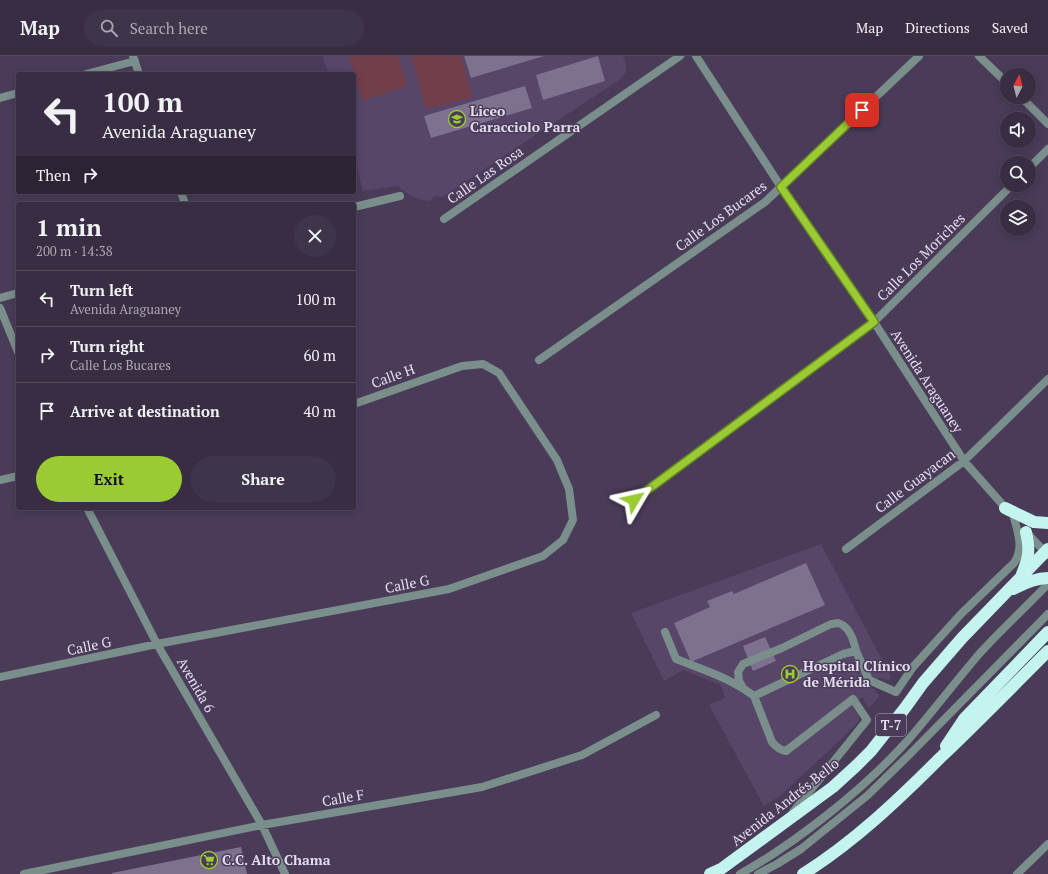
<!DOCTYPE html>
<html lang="en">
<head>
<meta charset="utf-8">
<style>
	:root { --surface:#382d43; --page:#3f354a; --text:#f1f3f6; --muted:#aba8b2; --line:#52495c; --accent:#9bcb33 }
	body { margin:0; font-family:"PT Serif",serif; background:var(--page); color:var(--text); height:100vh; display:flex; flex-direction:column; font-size:15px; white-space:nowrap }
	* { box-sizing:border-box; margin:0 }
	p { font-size:13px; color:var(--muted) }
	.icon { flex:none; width:22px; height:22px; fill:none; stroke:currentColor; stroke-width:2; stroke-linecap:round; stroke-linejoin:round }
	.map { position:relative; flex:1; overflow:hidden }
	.side { position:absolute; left:16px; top:146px; width:340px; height:308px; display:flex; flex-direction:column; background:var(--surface); border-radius:4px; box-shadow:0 2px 10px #0003,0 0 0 1px var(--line) }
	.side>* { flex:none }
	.guide { position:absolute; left:16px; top:16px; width:340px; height:122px; border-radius:4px; box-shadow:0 2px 10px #0003,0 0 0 1px var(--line); background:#382d43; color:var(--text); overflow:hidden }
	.needle { width:26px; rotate:7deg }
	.buttons { position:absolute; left:1000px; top:12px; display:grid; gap:8px }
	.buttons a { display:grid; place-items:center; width:36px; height:36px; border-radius:50%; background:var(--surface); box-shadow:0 2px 10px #0003,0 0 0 1px var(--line); font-size:20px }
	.pin { position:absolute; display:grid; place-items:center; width:34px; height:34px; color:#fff; margin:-17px; border-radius:8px; box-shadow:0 2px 6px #0006 }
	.me { position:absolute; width:44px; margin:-22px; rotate:54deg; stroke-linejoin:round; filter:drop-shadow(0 0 3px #0008) }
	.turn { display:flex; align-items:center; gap:14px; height:84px; padding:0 20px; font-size:18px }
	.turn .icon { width:52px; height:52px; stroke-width:2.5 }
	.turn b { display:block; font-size:28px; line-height:34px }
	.then { display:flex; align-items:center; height:38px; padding:0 20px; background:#0003; gap:8px; font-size:15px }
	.round { display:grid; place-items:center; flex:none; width:42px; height:42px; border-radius:21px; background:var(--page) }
	.head { display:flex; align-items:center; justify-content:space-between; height:68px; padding:0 20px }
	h1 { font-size:24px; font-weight:600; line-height:30px }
	.action { display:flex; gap:8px; margin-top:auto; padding:8px 20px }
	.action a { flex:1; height:46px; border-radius:24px; background:var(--accent); color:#111; font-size:16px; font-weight:600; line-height:46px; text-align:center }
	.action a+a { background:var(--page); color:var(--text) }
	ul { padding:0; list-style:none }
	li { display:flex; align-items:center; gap:12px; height:56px; padding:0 20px; border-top:1px solid var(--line) }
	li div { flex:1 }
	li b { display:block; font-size:15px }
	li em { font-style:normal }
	header { display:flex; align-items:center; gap:24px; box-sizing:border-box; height:56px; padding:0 20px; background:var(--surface); border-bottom:1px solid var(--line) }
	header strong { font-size:19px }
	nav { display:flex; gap:22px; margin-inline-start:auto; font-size:14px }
	.search { width:280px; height:36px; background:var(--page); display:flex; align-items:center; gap:10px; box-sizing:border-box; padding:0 14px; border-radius:22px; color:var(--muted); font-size:15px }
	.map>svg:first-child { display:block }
	.built { fill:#574668 }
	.green { fill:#713e4a }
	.building { fill:#7e708f }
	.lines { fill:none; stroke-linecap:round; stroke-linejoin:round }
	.lane { stroke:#7a8e8b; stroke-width:8 }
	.street { stroke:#7a8e8b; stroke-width:8 }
	.highway { stroke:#c3f4ed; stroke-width:12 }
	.route-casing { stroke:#658421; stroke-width:10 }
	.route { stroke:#9bcb33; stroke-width:7 }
	.labels { text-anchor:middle; stroke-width:3; stroke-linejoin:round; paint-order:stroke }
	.shield { fill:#4a3c59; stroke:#b6adc2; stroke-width:1 }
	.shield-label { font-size:13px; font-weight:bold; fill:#e5ddef }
	.poi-label { font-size:14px; font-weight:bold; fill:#e5ddef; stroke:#4a3c59; text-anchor:start }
	.street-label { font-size:14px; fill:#e5ddef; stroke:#4a3c59 }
</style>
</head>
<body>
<header>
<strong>Map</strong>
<div class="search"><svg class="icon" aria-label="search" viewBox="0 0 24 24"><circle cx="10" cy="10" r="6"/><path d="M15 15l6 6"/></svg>Search here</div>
<nav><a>Map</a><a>Directions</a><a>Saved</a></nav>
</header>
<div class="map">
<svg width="1048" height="818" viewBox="0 0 1048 818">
	<rect width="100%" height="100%" fill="#4a3c59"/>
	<!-- built -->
	<path class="built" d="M322 0H623L626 9V16L619 24 442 141 435 140 429 145 422 144 413 141 397 130 363 135 354 102V18H329Z
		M821 488 891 621 889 624 879 622 871 631 880 640 869 652 862 641 853 651 859 661V665L838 686 780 740 764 750 709 649 725 642 721 629 683 614 664 625 631 557Z"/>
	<!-- green -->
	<path class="green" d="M349 0H398L407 30 362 45Z
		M411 0H461L472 41 426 53Z"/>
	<!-- building -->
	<path class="building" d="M464 0H544L471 22Z
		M598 0 605 25 543 44 536 19Z
		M525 30 532 52 431 82 424 60Z
		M806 507 825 549 691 606 674 567 710 551 707 545 732 535 734 538Z
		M765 581 776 605 753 615 743 590Z
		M241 791 247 818H112V817Z"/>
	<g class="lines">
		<!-- lane -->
		<path class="lane" d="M740 818C771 801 799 781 827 759 856 736 884 711 909 683 933 655 956 625 980 597 1002 573 1026 551 1048 528
			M758 818 777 808 801 793 868 739 910 698 1048 558"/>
		<!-- street -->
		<path class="street" d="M133 0 139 18
			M696 0 781 131 874 266 964 405 1009 456
			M979 0 1007 27
			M86 18 135 5
			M1021 41 1048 68
			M0 42 18 37
			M1029 112 1048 93
			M181 136 185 148
			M354 151 400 140
			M444 163 680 0
			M0 242 18 237
			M0 252 18 296
			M539 304 765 146 919 0
			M0 424 18 420
			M634 444 874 266 1012 129
			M87 452 157 588 262 769 285 818
			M1027 477 1048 499
			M846 493 964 405 1048 323
			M665 576 676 603C704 614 730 622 754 640
			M0 621 157 588 449 533 543 500 563 484 573 464 569 433 557 404 499 317 483 308 462 310 354 348
			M743 632 739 625 738 616 743 608 782 592 831 568C833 568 835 567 838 567 849 570 854 585 856 595
			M793 756 867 664 853 643 786 695C780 694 776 691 772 686L754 640 843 598 856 595 869 624 896 636 913 611 961 558 1014 507C1024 493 1018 477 1014 462
			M24 818 262 769 482 731 582 699 656 659
			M1017 818 1048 788"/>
		<!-- highway -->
		<path class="highway" d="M1005 452 1034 466 1048 467
			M1022 518C1029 501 1030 494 1026 476
			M1013 533C1024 528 1035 522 1048 522
			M946 690 964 663 1048 576
			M710 818 721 813 833 731 857 709 871 695 905 652 923 627 962 582 1048 493
			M803 818C854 786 898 744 940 702 977 667 1012 631 1048 595"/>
	</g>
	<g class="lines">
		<!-- route casing -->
		<g class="route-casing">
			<path id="route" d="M634 444 874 266 781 131 862 54"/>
		</g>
		<!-- route -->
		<use href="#route" class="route"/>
	</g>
	<!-- icons -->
	<defs>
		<g id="school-ring" transform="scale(0.9)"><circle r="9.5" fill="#4a3c59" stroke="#9bcb33" stroke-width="1.5"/><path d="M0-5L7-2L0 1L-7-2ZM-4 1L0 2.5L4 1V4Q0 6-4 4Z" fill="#9bcb33"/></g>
		<g id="hospital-ring" transform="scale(0.9)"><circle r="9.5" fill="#4a3c59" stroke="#9bcb33" stroke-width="1.5"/><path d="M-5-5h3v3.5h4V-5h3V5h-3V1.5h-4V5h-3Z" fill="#9bcb33"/></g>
		<g id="supermarket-ring" transform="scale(0.9)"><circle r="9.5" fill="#4a3c59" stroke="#9bcb33" stroke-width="1.5"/><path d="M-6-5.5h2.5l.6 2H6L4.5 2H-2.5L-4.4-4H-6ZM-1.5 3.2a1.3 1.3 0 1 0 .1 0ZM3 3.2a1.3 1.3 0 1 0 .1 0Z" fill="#9bcb33"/></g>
	</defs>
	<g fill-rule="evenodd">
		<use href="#school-ring" x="457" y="63"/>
		<use href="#hospital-ring" x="790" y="618"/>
		<use href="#supermarket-ring" x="209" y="804"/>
	</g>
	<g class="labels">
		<!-- shield labels -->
		<rect class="shield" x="876" y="658" width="30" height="22" rx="3"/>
		<g class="shield-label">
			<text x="891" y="674">T-7</text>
		</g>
		<!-- poi labels -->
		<g class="poi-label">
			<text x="470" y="60">Liceo<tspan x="470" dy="16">Caracciolo Parra</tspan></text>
			<text x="803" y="615">Hospital Clínico<tspan x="803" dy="16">de Mérida</tspan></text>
			<text x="222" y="809">C.C. Alto Chama</text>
		</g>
		<!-- street labels -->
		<g class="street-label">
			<text transform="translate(485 119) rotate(-35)" y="5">Calle Las Rosa</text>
			<text transform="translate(721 160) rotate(-36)" y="5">Calle Los Bucares</text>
			<text transform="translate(921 201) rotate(-45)" y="5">Calle Los Moriches</text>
			<text transform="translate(393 320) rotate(-20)" y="5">Calle H</text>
			<text transform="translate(927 325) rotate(57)" y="5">Avenida Araguaney</text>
			<text transform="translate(915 425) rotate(-37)" y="5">Calle Guayacan</text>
			<text transform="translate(407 528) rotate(-11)" y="5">Calle G</text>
			<text transform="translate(89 590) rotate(-12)" y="5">Calle G</text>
			<text transform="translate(196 629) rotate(60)" y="5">Avenida 6</text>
			<text transform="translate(343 742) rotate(-10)" y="5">Calle F</text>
			<text transform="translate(785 746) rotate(-38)" y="5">Avenida Andrés Bello</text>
		</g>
	</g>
</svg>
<div class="buttons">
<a><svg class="needle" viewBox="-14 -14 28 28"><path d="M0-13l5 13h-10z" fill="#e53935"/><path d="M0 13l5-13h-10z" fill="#aba8b2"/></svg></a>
<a><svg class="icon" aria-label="sound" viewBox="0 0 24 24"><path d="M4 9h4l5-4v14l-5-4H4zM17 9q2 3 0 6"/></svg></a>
<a><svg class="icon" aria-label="search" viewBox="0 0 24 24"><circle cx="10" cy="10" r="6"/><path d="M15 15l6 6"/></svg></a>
<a><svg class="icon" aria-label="layers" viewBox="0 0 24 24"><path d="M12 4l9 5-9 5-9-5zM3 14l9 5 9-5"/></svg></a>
</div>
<div class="pin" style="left:862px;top:54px;background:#d93025"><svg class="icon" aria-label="arrive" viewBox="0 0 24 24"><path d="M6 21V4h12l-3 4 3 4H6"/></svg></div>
<svg class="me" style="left:634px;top:444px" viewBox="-20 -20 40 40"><path d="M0-17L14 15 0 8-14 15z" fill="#9bcb33" stroke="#fff" stroke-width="4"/></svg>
<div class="guide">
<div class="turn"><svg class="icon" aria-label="left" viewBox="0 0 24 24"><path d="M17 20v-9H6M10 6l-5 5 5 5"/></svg><div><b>100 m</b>Avenida Araguaney</div></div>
<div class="then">Then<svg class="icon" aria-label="right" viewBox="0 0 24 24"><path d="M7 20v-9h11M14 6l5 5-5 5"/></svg></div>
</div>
<section class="side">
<div class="head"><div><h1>1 min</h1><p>200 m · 14:38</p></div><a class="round"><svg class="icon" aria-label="close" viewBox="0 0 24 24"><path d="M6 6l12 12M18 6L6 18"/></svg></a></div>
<ul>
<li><svg class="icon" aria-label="left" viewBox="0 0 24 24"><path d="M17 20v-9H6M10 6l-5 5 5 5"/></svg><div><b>Turn left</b><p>Avenida Araguaney</p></div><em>100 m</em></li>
<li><svg class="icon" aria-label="right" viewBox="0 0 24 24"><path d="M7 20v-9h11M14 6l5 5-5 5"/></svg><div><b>Turn right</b><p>Calle Los Bucares</p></div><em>60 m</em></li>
<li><svg class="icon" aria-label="arrive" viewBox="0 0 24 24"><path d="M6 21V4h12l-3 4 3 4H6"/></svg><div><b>Arrive at destination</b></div><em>40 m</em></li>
</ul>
<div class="action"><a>Exit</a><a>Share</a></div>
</section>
</div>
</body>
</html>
